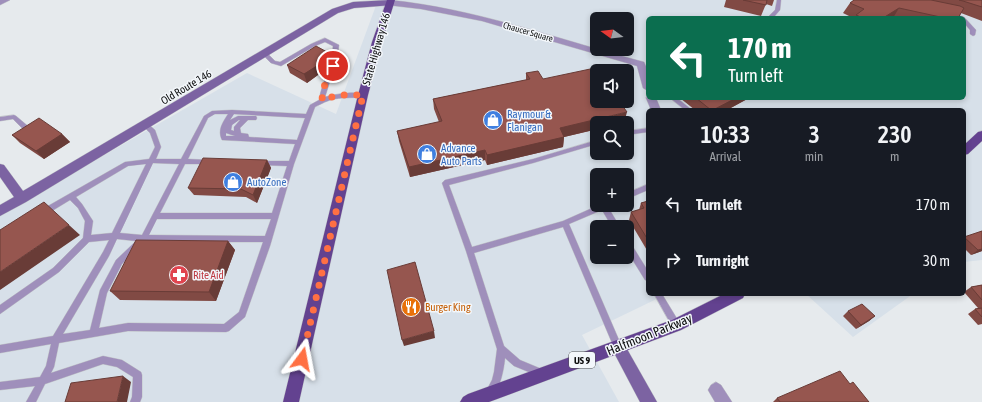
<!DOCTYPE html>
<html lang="en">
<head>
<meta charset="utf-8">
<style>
	:root { --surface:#171b24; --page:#20242c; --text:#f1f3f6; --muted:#9ea1a6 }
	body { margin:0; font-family:"Asap Condensed",sans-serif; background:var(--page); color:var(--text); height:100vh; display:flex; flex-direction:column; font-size:15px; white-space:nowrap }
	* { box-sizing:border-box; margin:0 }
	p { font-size:13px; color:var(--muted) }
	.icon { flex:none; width:22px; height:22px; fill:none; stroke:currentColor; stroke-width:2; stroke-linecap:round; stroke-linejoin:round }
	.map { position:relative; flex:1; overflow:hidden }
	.panel { position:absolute; left:646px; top:108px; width:320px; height:188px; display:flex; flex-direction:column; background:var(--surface); border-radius:6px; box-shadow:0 2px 6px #0003 }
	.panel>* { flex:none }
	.guide { position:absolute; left:646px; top:16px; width:320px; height:84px; border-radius:6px; box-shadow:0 2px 6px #0003; background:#0b6e4f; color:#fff; overflow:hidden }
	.needle { width:26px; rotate:285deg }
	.fabs { position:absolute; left:590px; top:12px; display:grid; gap:8px }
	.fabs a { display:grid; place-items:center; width:44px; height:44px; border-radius:6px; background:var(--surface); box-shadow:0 2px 6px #0003; font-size:20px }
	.pin { position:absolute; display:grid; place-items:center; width:34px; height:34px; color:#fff; margin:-17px; border:2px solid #fff; border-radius:50%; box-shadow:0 1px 4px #0007 }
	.me { position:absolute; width:44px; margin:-22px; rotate:13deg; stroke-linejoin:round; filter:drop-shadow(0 0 3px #0008) }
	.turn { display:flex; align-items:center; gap:14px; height:84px; padding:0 16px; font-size:18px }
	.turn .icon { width:52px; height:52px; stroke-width:2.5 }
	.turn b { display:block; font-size:28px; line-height:34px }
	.eta { display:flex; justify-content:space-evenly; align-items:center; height:68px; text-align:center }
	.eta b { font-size:24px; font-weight:600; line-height:28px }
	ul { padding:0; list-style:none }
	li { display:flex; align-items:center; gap:12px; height:56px; padding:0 16px }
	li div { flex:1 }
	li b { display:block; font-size:15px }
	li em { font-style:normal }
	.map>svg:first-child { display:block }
	.built { fill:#d7e0e9; fill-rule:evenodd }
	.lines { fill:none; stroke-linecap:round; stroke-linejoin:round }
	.lane-casing { stroke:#c3c7c9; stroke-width:1 }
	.street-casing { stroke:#c3c7c9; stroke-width:1 }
	.secondary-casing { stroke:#c3c7c9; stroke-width:1 }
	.primary-casing { stroke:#c3c7c9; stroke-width:1 }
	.lane { fill:#9f8fbb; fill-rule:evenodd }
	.street { fill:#9f8fbb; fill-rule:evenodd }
	.secondary { fill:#7c63a2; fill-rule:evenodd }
	.primary { fill:#634290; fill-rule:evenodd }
	.wall { fill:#814a44 }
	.shaded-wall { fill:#693c37 }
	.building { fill:#96564f; stroke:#693c37 }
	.route { stroke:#ff7043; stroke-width:7; stroke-dasharray:0 12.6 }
	.labels { text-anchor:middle; stroke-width:3; stroke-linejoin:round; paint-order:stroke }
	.far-street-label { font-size:9px; fill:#0c0d0e; stroke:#f3f7fb }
	.shield { fill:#f3f7fb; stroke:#515355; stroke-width:1 }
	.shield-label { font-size:10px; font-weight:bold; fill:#0c0d0e }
	.street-label { font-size:11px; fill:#0c0d0e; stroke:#f3f7fb }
	.shop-label { font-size:11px; fill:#366cbe; stroke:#f3f7fb; text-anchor:start }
	.health-label { font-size:11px; fill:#be3a42; stroke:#f3f7fb; text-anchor:start }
	.food-label { font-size:11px; fill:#c56008; stroke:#f3f7fb; text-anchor:start }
	.near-street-label { font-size:13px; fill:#0c0d0e; stroke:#f3f7fb }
</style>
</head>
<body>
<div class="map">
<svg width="982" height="402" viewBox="0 0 982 402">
	<rect width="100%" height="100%" fill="#e6eaed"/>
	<!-- built -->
	<path class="built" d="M378 0H982V260L964 262V110H648V294H667L582 335 619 402H0V215L247 73 336 114ZM648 18H964V98H648ZM597 19H627V49H597ZM597 71H627V101H597ZM597 123H627V153H597ZM597 175H627V205H597ZM597 227H627V257H597Z
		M806 294H913L853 337Z"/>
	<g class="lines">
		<!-- lane casing -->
		<g class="lane-casing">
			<path id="lane" d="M777 0H781L780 10 773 18H767L775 10Z
				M950 12 964 17 976 30 975 35 973 36 970 34V30L964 23V18H957L948 15 947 14Z
				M325 38 339 45 337 59 325 97C335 94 358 90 366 95 361 99 343 97 335 99 328 100 321 104 315 107L294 164 270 246 246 314 245 317 229 331 226 332 128 331 59 343 54 367 51 373 103 356 122 360 141 372 142 375V397L140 402H130L132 397 133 377 117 367 103 364 45 384 36 402H26L35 386 0 390V382L40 377 46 366 51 344 0 353V345L53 336 103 252 109 240 89 242 59 272 0 314V305L53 268 83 238 85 221 78 208 70 200 47 214H41L40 212 41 210 125 162 149 159 155 147 150 133 142 125 143 123H147L155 130 161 147 156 159H181L204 116 212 111 232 110 306 114 310 105 319 100C322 81 333 65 333 46L325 42 315 46 281 66 271 63 262 54 263 53H267L275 61 280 62 311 44ZM215 114H228C223 122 217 130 222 140L295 144 289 161H261L258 163 261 165 287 166 272 213H160L185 164H210L213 162 210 160 188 159 208 118ZM234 114 305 118 297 140 249 137 248 134 241 133 240 128 248 120H256L257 118 256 116H238L230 120ZM239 120H240L234 127V131L231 130 232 125ZM226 133 235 136H226ZM153 163 179 164 142 235 120 233ZM146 164 112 233 91 235 93 221 82 204 76 197 128 166ZM157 219H271L265 236 149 235ZM117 239 136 241 116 260 100 290 90 330 63 334 109 256ZM145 241 157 242H263L239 312 224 324 128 323 99 328 107 293 122 264Z
				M670 98H677L692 110H685Z
				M14 115 16 116 29 127 30 129 29 131H25L13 119 0 121V117Z
				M648 128V132L627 135V131Z
				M597 140V144L533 163 449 185 472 247 563 221 599 205H610L608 207 620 227H612L602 210 569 224 622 347 621 350 618 351 615 350 563 227 474 253 504 346 520 360 544 370 545 373 544 376 541 377 514 366 505 358C504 369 500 393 489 397L486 396 485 393 492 380 494 372 497 349 466 251 442 183 445 180 533 159Z
				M648 184V190L627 199V193Z
				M627 241 630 242 648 271V281L645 280 627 251Z
				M654 294H662L679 322 680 325 679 328 676 329 673 328Z"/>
		</g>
		<!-- street casing -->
		<g class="street-casing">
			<path id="street" d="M0 0H10L0 5Z
				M390 0C478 9 560 40 644 62L648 71V91L643 88 637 66 482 21 421 9 387 5 386 3 387 1Z
				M648 95V98H656L661 110H651L646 98Z
				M716 382 721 385 732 402H715L708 390 711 385Z"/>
		</g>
		<!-- secondary casing -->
		<g class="secondary-casing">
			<path id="secondary" d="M390 0 393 1 394 3 393 5 354 8 338 13 26 202 0 216V205L14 197 0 177V164L4 165 23 191 332 9 353 2Z
				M618 340 623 342 657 402H640L611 347 613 342Z"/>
		</g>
		<!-- primary casing -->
		<g class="primary-casing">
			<path id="primary" d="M387 0H395L382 42 368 95 299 402H283L358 95 372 42Z
				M982 131V141L968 154 964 155V145L978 132Z
				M724 294H745L743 298 681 330 489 402H460L463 397 468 394 672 320Z"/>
		</g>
		<!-- lane -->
		<use href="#lane" class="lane"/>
		<!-- street -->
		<use href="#street" class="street"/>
		<!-- secondary -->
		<use href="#secondary" class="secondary"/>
		<!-- primary -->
		<use href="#primary" class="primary"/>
	</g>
	<!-- wall -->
	<path class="wall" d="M726 0H774L772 6 766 4 761 16 724 7Z
		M854 0H982V21L961 13 958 18H853L843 13 850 3Z
		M327 52 329 61 328 65 322 69V72L307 83 290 73 287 65Z
		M526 73 543 79 624 123 564 137 563 147 487 165 485 160 410 177 399 141 397 131 439 122 434 109 433 99 526 80Z
		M680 98H749L727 110H695Z
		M62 134 70 142 44 159 20 143 12 135Z
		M267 160 271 168 257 203 246 197 194 195 188 188Z
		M648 201V252L629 220 631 212 639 210 641 203Z
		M982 231V251L971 255 964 248V238Z
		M228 241 235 250 216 301 120 300 110 291Z
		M982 285V324L978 325 968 314 975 309 978 308 964 292 971 287Z
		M848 311 875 316 869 321 856 329 843 316Z
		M850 384 869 402H773L777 398Z"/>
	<!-- shaded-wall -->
	<path class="shaded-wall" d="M899 8 893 18H883Z
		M327 52 329 61 328 65 322 69V72L307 83 304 74Z
		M736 98H749L727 110H713Z
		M627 112 624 123H597V129L564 137 563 147 487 165V155L560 128Z
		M62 134 70 142 44 159 36 151Z
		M485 150V160L410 177 409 167Z
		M267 160 271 168 257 203 253 195Z
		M69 225 80 235 0 290V272Z
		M228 241 235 250 216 301 209 292Z
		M982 249V251L971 255 978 250Z
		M875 316 869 321 856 329 861 325Z
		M434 331 435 338 404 346 402 340Z
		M123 376 131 382 127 402H117Z"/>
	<!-- building -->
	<path class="building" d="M743 0H767L766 5Z
		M854 0H931L960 6 964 8 958 18H945L899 8 883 18H863L856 15 864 9 850 3Z
		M959 0H982V7L963 1Z
		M316 46 327 52 326 56 317 62 320 64 304 74 287 65Z
		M595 68 598 71 597 101H619L627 112 560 128 564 137 487 155 485 150 409 167 397 131 442 121 433 99 530 79 526 73 538 71 543 79Z
		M696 98H736L713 110H711Z
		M39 118 62 134 36 151 12 135Z
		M203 158 267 160 253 195 241 189 188 188Z
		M648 201V240L631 212 644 208 641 203Z
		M44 202 69 225 0 272V230Z
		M982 231V249L978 250 964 237Z
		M136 240 228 241 209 292 110 291Z
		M415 262 434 331 402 340 387 270Z
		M982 285V300L971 287Z
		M862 304 875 316 861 325 848 311Z
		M982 308V317L975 309Z
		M840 371 850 384 853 382 869 402H780L777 398Z
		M123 376 117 402H65L71 383Z"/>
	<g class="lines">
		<!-- route -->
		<path class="route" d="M302 359 363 95H339L322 100 323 89 333 66"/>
	</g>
	<!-- icons -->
	<defs>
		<g id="shop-disc" transform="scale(1)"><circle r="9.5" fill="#3f7fe0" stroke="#f3f7fb"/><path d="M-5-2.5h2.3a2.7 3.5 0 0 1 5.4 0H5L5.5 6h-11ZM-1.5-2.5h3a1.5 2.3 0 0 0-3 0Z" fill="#fff"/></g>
		<g id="pharmacy-disc" transform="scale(1)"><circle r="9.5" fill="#e0444e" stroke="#f3f7fb"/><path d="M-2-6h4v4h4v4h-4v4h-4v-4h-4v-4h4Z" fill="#fff"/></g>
		<g id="restaurant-disc" transform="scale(1)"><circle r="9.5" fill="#e8710a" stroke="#f3f7fb"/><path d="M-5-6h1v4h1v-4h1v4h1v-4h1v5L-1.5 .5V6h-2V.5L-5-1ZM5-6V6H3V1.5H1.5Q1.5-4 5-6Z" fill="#fff"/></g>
	</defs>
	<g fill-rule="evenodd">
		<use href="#shop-disc" x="493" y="120"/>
		<use href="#shop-disc" x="427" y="154"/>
		<use href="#shop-disc" x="233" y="182"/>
		<use href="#pharmacy-disc" x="179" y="275"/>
		<use href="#restaurant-disc" x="411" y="307"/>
	</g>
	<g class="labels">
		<!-- far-street labels -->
		<g class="far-street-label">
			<text transform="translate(528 32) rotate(16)" y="3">Chaucer Square</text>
		</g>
		<!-- shield labels -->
		<rect class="shield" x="569" y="352" width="26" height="16" rx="3"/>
		<g class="shield-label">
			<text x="582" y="364">US 9</text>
		</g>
		<!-- street labels -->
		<g class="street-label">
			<text transform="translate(376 49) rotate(-74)" y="4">State Highway 146</text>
			<text transform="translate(186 87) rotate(-31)" y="4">Old Route 146</text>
		</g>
		<!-- shop labels -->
		<g class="shop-label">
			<text x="507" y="118">Raymour &amp;<tspan x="507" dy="13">Flanigan</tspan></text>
			<text x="441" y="152">Advance<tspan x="441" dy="13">Auto Parts</tspan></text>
			<text x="247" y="186">AutoZone</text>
		</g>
		<!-- health labels -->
		<g class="health-label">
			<text x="193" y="279">Rite Aid</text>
		</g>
		<!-- food labels -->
		<g class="food-label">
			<text x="425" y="311">Burger King</text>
		</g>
		<!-- near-street labels -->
		<g class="near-street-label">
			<text transform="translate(649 334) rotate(-22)" y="5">Halfmoon Parkway</text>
		</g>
	</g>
</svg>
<div class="fabs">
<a><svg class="needle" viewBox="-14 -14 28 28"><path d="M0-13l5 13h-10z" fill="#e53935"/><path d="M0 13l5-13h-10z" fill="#9ea1a6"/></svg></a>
<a><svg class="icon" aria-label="sound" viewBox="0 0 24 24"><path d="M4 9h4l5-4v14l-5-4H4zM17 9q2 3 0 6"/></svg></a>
<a><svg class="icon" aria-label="search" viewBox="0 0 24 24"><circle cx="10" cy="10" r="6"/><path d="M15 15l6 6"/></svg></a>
<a>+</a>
<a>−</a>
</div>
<div class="pin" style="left:333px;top:66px;background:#d93025"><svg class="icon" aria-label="arrive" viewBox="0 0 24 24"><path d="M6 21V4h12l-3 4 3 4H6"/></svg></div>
<svg class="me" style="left:302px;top:359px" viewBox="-20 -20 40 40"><path d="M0-17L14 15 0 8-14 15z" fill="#ff7043" stroke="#fff" stroke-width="4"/></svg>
<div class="guide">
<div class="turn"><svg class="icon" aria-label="left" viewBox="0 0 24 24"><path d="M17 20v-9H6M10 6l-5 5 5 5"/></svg><div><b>170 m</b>Turn left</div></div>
</div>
<section class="panel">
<div class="eta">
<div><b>10:33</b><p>Arrival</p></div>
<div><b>3</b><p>min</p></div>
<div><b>230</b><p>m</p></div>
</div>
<ul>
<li><svg class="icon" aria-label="left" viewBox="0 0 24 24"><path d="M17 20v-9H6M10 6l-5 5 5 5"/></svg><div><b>Turn left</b></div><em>170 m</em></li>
<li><svg class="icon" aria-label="right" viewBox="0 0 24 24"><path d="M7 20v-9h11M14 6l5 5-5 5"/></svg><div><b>Turn right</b></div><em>30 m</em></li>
</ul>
</section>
</div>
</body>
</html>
